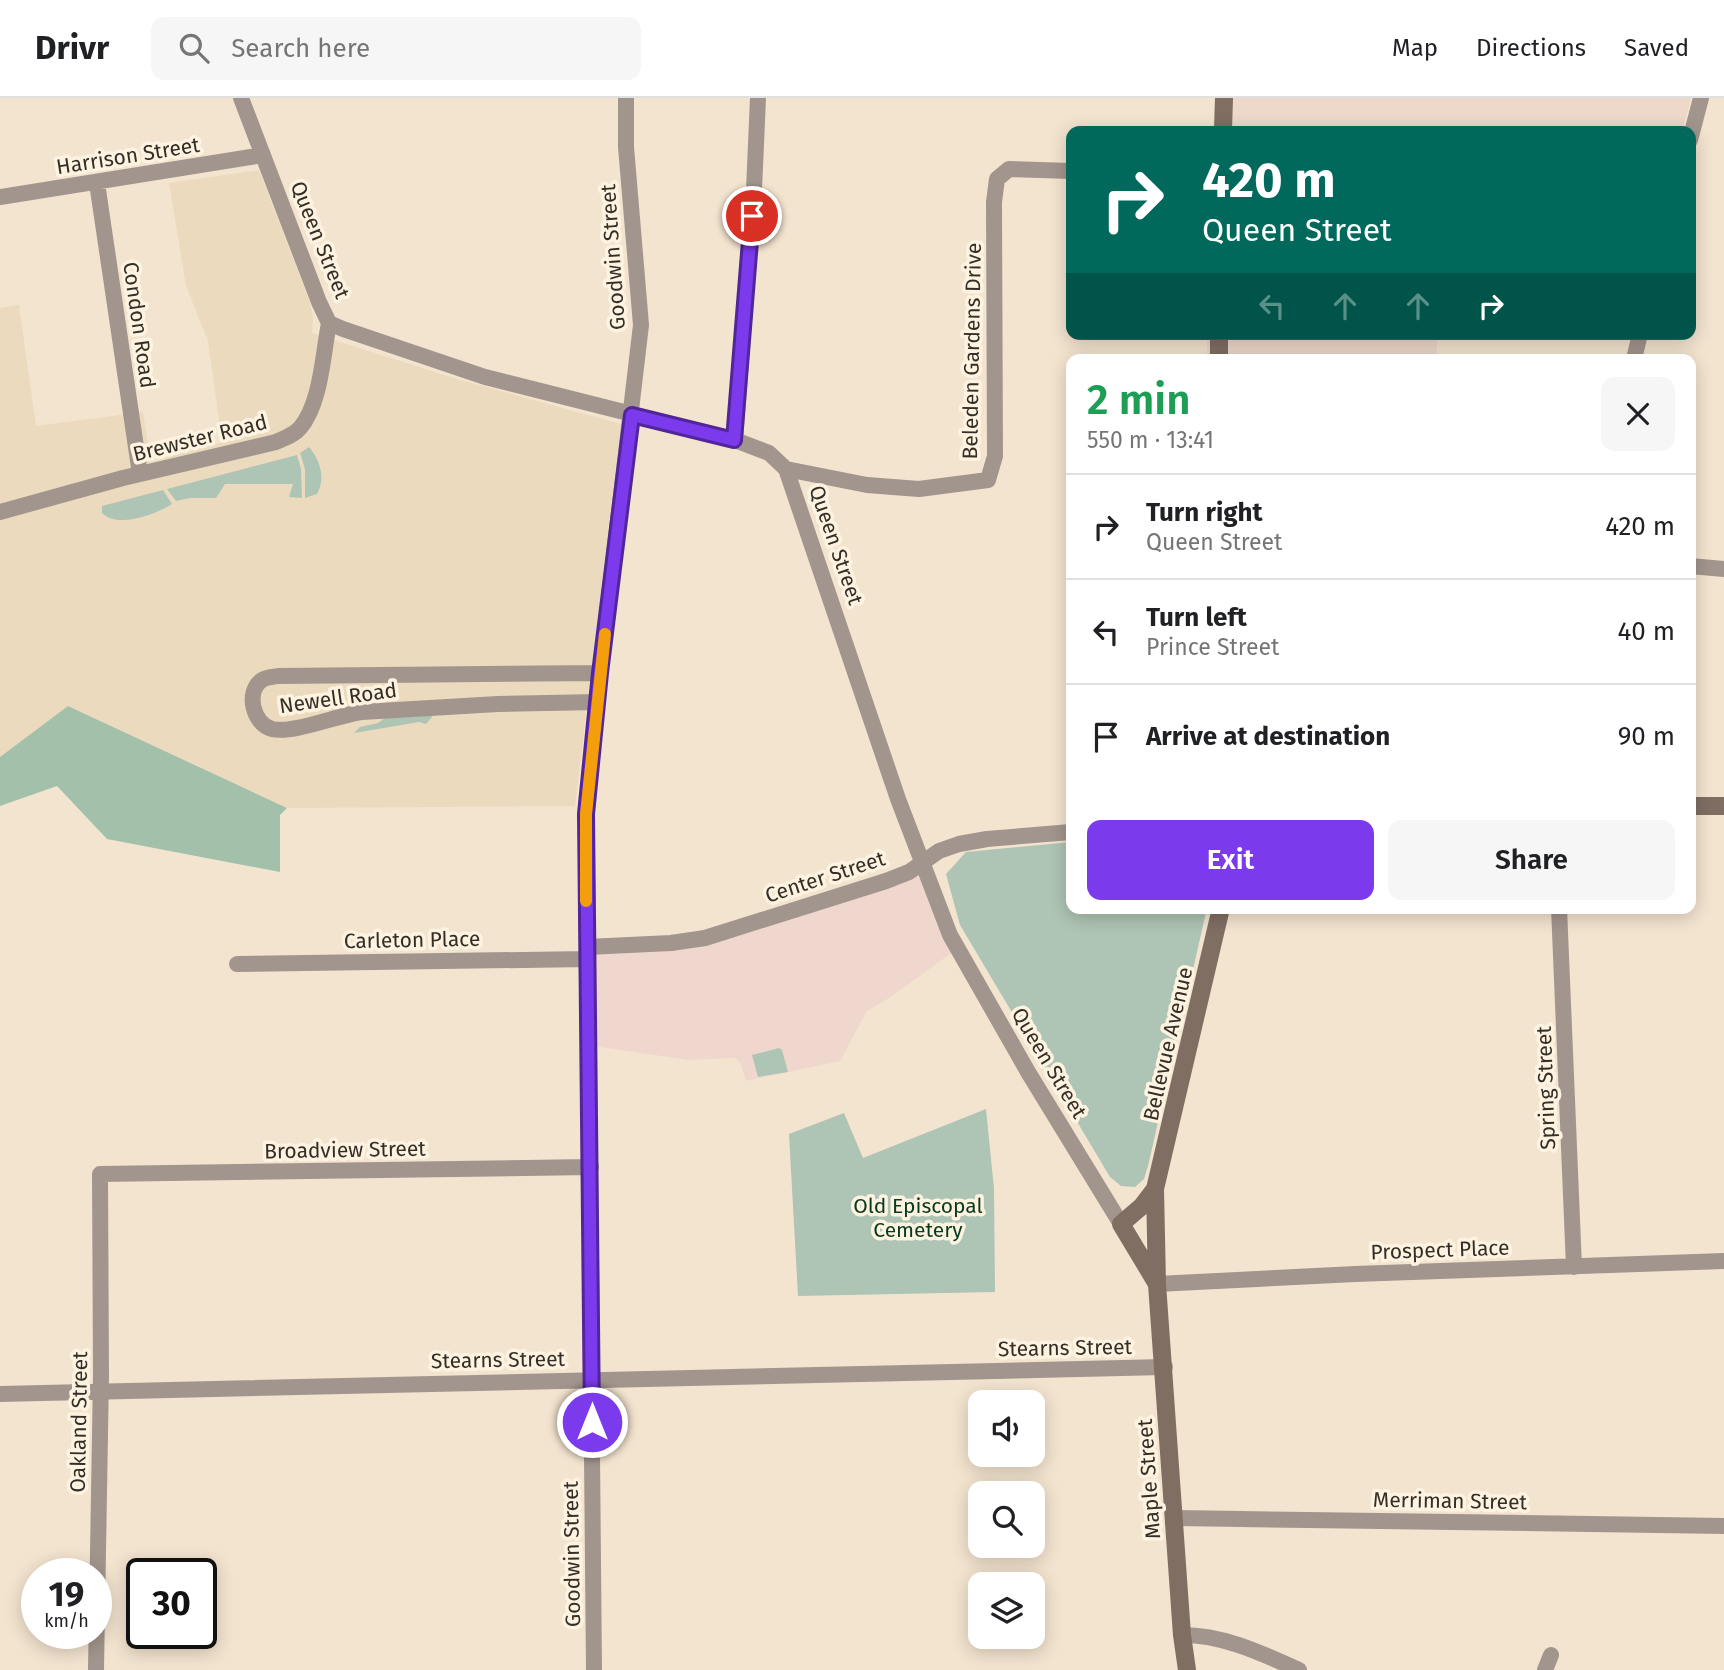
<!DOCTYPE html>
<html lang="en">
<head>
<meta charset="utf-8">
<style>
	:root { --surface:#fff; --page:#f6f6f6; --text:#202124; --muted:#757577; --line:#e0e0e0; --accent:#7c3aed }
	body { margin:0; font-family:"Fira Sans",sans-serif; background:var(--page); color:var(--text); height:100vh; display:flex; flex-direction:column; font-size:26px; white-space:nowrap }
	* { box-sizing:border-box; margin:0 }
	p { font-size:23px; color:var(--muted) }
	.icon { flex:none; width:38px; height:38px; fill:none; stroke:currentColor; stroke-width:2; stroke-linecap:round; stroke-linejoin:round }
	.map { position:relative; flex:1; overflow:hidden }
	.drawer { position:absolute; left:1066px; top:256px; width:630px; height:560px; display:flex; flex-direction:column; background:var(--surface); border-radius:14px; box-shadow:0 4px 18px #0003 }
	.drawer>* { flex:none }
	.hud { position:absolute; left:1066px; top:28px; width:630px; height:214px; border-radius:14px; box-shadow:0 4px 18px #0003; background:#00695c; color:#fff; overflow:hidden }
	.tools { position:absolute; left:968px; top:1292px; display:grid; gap:14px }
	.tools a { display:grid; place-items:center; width:77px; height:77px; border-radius:14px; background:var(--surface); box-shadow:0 4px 18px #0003; font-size:35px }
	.speed { position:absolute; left:21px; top:1460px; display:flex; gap:14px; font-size:35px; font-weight:700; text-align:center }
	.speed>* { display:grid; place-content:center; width:91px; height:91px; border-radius:50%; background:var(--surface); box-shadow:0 4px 18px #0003; line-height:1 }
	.speed small { font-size:18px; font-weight:400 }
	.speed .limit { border:4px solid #111; border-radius:10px; background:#fff; color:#111 }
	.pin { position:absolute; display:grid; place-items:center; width:60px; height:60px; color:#fff; margin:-30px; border:4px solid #fff; border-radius:50%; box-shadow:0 2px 7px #0007 }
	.me { position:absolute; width:77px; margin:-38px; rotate:0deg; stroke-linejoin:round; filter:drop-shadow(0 0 5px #0008) }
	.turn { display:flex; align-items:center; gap:24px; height:147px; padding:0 21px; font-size:32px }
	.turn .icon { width:91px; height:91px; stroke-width:2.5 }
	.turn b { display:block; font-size:49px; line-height:60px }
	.lanes { display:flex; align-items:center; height:66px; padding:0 21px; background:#0003; justify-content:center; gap:35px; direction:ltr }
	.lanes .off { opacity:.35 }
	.round { display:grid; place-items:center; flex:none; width:74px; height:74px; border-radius:14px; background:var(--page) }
	.summary { display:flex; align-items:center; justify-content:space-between; height:119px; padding:0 21px }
	h1 { font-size:42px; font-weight:600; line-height:52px; color:#1e9e55 }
	.primary-button { display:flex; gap:14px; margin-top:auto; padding:14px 21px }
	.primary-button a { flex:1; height:80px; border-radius:14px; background:var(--accent); color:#fff; font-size:28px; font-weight:600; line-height:80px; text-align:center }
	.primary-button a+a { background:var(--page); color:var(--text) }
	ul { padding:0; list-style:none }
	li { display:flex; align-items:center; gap:21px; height:105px; padding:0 21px; border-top:2px solid var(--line) }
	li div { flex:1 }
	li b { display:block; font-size:26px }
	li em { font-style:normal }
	header { display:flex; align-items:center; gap:42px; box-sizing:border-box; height:98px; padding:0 35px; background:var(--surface); border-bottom:2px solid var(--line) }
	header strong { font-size:33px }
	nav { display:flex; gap:38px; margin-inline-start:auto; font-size:24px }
	.search { width:490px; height:63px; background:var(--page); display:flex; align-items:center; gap:18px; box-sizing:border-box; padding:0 24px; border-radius:14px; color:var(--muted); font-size:26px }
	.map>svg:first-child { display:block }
	.commercial { fill:#edd8ca }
	.built { fill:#ecdabe }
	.education { fill:#efd7cd }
	.green { fill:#aec4b4 }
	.forest { fill:#a3c0ab }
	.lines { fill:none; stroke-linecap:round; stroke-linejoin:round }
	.street { stroke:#a2958d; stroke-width:16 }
	.secondary { stroke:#806e63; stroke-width:18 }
	.route-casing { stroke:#51269a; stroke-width:18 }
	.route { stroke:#7c3aed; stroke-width:12 }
	.slow { stroke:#f59e0b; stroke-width:12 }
	.labels { text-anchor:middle; stroke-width:7; stroke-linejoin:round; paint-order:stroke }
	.street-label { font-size:21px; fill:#332e26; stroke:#fef2e1 }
	.park-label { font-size:21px; fill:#073b1f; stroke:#fef2e1 }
</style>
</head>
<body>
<header>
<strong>Drivr</strong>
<div class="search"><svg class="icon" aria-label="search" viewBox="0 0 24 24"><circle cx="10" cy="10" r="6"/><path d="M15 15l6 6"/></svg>Search here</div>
<nav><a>Map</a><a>Directions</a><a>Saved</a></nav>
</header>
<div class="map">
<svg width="1724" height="1572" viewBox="0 0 1724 1572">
	<rect width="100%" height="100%" fill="#f3e4cf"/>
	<!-- commercial -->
	<path class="commercial" d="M1215 0H1691L1682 33H1213Z
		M1207 236H1437V261H1207Z"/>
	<!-- built -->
	<path class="built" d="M259 72 309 202 313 218 312 235 457 281 621 326 575 708 287 710 68 608 0 659V210L19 207 36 328 143 314 151 364 222 344 208 243 186 188 169 85Z"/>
	<!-- education -->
	<path class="education" d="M922 765 957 851 889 900 867 913 840 963 746 983 740 964 734 960 688 962 587 947V849L671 845Z"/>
	<!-- green -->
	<path class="green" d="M309 349C320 362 326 380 317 396L305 400V371L300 355Z
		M297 357 301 371 302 400 289 399 293 386H225L216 400H190L176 403 167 391Z
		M163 392 172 406C156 416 118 431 102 415V408Z
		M431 605 432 619 426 626 419 624 354 635 360 629 378 625 404 606Z
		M1071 744V810H1207L1148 1068 1144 1081 1135 1089 1121 1088 1110 1079 960 827 946 776 966 754Z
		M779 950 782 952 788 974 758 979 752 957Z
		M986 1011 994 1091 995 1194 798 1198 789 1036 844 1015 863 1060Z"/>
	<!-- forest -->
	<path class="forest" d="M68 608 287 710 280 717V774L107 741 57 688 0 708V659Z"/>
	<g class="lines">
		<!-- street -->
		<path class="street" d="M241 0 319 204 329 225 343 231 485 279 735 342 769 355 786 371 898 701 950 837 1028 974 1121 1126
			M1690 42 1701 0
			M97 85 140 376
			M0 99 263 57
			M1634 261 1640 236
			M735 342 754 92 758 0
			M786 371 867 387 919 391 988 382 995 358 994 104 997 81 1009 71 1071 73
			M0 414 123 380 276 344C285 340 294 337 300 330 321 306 323 255 329 225
			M1690 468 1724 471
			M598 604 498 606 362 614C338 617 293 636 272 631 253 626 245 594 262 582 267 579 273 579 278 578L600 575
			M1559 810 1574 1169
			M587 849 671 845 705 840 886 783 909 774 939 753 959 746 987 741 1071 734
			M237 866 587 861
			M1157 1186 1355 1176 1724 1163
			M0 1296 1165 1269
			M1175 1420 1724 1428
			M1182 1537C1224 1537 1261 1555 1299 1572
			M96 1572 101 1277 100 1076 591 1069
			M594 1572 586 716 600 575 641 227 626 49V0
			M1545 1572 1551 1557"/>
		<!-- secondary -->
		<path class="secondary" d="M1223 33 1224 0
			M1219 261V236
			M1690 708H1724
			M1155 1091 1142 1108 1121 1126 1157 1186
			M1187 1572 1182 1537 1157 1186 1155 1091 1221 810"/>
	</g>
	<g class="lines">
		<!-- route casing -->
		<g class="route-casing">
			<path id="route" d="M592 1324 586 716 600 575 632 317 734 342 752 118"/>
		</g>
		<!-- route -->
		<use href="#route" class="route"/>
		<!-- slow -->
		<path class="slow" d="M586 803V716L605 536"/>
	</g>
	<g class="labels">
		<!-- street labels -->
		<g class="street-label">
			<text transform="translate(128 58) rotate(-9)" y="7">Harrison Street</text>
			<text transform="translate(320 142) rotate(68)" y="7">Queen Street</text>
			<text transform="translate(613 159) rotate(-94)" y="7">Goodwin Street</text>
			<text transform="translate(139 227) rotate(82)" y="7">Condon Road</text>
			<text transform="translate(972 253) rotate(-89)" y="7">Beleden Gardens Drive</text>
			<text transform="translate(200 340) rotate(-14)" y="7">Brewster Road</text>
			<text transform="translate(836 447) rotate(71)" y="7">Queen Street</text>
			<text transform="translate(338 600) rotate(-8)" y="7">Newell Road</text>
			<text transform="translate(825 779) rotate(-18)" y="7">Center Street</text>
			<text transform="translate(412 842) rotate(-1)" y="7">Carleton Place</text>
			<text transform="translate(1168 946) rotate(-77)" y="7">Bellevue Avenue</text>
			<text transform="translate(1049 965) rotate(59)" y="7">Queen Street</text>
			<text transform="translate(1546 990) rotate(-92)" y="7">Spring Street</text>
			<text transform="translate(345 1052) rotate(-1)" y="7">Broadview Street</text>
			<text transform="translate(1440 1152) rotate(-2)" y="7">Prospect Place</text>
			<text transform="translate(1065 1250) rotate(-1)" y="7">Stearns Street</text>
			<text transform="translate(498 1262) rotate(-1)" y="7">Stearns Street</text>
			<text transform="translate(79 1324) rotate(-89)" y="7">Oakland Street</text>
			<text transform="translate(1149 1381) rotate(-94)" y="7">Maple Street</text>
			<text transform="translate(1450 1403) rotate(1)" y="7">Merriman Street</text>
			<text transform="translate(572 1456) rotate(-91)" y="7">Goodwin Street</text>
		</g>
		<!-- park labels -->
		<g class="park-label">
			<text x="918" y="1115">Old Episcopal<tspan x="918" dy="24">Cemetery</tspan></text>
		</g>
	</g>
</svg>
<div class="tools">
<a><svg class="icon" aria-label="sound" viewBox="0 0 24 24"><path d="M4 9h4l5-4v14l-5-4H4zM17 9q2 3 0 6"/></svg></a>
<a><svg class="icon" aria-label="search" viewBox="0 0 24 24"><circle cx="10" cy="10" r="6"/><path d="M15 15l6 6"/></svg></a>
<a><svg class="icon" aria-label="layers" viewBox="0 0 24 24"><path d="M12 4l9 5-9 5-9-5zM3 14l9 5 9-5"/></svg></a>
</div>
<div class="speed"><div>19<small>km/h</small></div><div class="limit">30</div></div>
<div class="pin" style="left:752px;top:118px;background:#d93025"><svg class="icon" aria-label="arrive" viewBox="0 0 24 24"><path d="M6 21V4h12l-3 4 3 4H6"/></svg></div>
<svg class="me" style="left:592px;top:1324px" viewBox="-20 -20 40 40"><circle r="17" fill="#7c3aed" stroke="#fff" stroke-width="3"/><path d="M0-11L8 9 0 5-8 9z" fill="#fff"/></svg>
<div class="hud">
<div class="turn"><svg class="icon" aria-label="right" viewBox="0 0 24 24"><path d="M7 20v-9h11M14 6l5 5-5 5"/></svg><div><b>420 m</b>Queen Street</div></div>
<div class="lanes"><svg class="icon off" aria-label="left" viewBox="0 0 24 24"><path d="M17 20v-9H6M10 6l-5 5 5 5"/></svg><svg class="icon off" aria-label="ahead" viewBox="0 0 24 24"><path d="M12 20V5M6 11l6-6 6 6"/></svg><svg class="icon off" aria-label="ahead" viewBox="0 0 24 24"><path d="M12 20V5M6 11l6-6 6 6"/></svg><svg class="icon" aria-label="right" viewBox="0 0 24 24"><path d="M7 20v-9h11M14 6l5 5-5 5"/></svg></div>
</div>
<section class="drawer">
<div class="summary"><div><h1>2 min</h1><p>550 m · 13:41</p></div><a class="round"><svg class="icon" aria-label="close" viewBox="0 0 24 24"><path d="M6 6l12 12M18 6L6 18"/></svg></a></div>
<ul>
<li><svg class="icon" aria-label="right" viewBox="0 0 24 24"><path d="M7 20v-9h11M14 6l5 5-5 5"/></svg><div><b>Turn right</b><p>Queen Street</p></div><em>420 m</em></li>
<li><svg class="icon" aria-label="left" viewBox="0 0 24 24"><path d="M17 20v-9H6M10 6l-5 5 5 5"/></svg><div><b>Turn left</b><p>Prince Street</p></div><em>40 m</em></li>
<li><svg class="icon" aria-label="arrive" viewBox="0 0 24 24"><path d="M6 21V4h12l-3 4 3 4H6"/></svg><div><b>Arrive at destination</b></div><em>90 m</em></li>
</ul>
<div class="primary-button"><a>Exit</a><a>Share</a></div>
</section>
</div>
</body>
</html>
